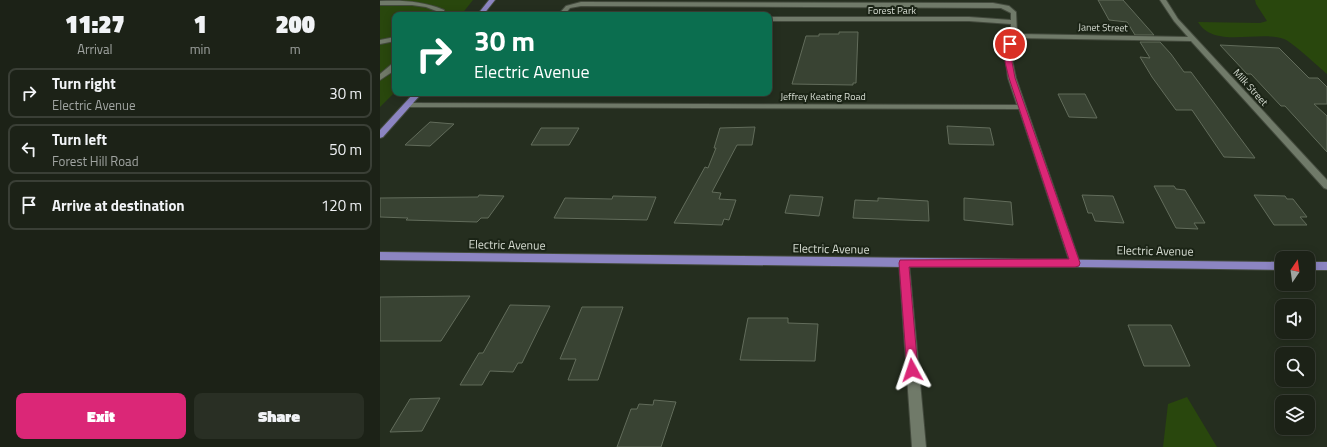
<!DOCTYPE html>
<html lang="en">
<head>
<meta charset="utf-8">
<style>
	:root { --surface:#1c2217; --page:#292f24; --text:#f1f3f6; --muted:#a0a4a1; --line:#3a3f36; --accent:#db2777 }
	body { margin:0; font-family:"Titillium Web",sans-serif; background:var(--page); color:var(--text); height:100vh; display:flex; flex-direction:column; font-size:15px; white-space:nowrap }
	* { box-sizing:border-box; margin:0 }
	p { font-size:13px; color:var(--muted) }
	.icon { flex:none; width:22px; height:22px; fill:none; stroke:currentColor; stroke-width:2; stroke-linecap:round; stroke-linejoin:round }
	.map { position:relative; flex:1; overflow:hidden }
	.panel { display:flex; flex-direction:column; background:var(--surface); width:380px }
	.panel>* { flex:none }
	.guide { position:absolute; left:12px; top:12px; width:380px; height:84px; border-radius:8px; box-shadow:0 2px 10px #0003,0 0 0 1px var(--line); background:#0b6e4f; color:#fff; overflow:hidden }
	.needle { width:26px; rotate:13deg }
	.fabs { position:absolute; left:895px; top:251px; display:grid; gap:8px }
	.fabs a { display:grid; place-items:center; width:40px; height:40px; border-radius:8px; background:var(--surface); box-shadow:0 2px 10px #0003,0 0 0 1px var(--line); font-size:20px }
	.pin { position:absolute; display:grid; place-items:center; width:34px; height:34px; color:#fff; margin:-17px; border:2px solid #fff; border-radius:50%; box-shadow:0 1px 4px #0007 }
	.me { position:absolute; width:44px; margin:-22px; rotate:355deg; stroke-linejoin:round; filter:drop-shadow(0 0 3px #0008) }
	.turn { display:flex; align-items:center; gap:14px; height:84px; padding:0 16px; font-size:18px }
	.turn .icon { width:52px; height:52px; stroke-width:2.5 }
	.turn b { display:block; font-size:28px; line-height:34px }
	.eta { display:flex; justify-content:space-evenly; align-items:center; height:68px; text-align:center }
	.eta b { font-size:24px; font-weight:800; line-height:28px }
	.button { display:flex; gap:8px; margin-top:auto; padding:8px 16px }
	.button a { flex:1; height:46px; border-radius:8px; background:var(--accent); color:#fff; font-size:16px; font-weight:800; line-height:46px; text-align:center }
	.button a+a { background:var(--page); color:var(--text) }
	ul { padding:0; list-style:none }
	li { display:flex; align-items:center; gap:12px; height:50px; margin:0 8px 6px; padding:0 8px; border:2px solid var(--line); border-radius:8px }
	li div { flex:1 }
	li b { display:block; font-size:15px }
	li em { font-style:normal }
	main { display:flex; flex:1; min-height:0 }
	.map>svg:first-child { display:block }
	.green { fill:#29470d }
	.building { fill:#394333; stroke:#626c5b }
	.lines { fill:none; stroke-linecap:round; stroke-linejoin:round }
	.minor-casing { stroke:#434a3d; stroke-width:2 }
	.major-casing { stroke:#434a3d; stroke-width:2 }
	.minor { fill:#707a69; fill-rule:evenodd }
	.major { fill:#8c85c2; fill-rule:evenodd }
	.route { fill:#db2777; stroke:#8e194d }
	.labels { text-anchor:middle; stroke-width:4; stroke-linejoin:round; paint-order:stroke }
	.far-street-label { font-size:10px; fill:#d9dfd5; stroke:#1b2416 }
	.street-label { font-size:12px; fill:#d9dfd5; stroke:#1b2416 }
</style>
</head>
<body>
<main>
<section class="panel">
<div class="eta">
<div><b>11:27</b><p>Arrival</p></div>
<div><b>1</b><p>min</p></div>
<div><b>200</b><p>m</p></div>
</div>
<ul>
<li><svg class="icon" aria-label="right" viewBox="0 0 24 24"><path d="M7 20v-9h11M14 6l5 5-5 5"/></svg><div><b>Turn right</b><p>Electric Avenue</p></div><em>30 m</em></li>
<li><svg class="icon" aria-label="left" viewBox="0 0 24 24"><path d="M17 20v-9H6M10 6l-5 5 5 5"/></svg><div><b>Turn left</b><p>Forest Hill Road</p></div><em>50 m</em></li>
<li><svg class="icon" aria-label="arrive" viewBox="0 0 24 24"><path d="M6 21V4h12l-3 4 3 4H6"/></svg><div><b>Arrive at destination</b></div><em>120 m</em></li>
</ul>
<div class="button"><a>Exit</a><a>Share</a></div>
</section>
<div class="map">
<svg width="947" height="447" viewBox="0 0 947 447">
	<rect width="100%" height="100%" fill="#252e1f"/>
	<!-- green -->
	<path class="green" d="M0 0H93L81 15H15V92L0 107Z
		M875 0H947V74C939 67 912 42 904 39 878 30 834 49 818 22L880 23 887 21 876 4Z
		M807 397 837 447H783L788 404Z"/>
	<!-- building -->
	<path class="building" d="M718 0H743L774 35H755L747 22 729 20Z
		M459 32H478L476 83H473V85L412 84 426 36H439V34H459Z
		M760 42H780L791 54 804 72H811L875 158 844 157 812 110H796L772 77 760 57 770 58Z
		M840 45 899 48 929 78H938L947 87V104H934L947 116V152L905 106H901L871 74H867Z
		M678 94H705L717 118 689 117Z
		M50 122 74 124 50 146 25 145Z
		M567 126 610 128 614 145 569 144Z
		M375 127 372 145H357L332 192 341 193 339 199 356 200 349 220 344 219 342 225 294 223 325 167 328 168 336 148H334L340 128Z
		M161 128H199L189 145H151Z
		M774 186H794L796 189 805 190 825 223H814L818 229 796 228Z
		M99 195 124 196 108 218H101L97 222 26 220 28 218 0 217V198L98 197Z
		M410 195 443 197 439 216 405 213Z
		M702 195 733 196 744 223 715 221 712 213H708Z
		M874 195 905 196 907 199H913L927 217H920L927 225H894Z
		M233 196 276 197 267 220 174 218 185 198 232 199Z
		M498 198 548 201 549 221 473 218 475 200 498 201Z
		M584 198 631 202 633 225 584 220Z
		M90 296 61 341H0V297Z
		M130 305 170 306 142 363H138L133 372 110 371 102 385H80L99 353H103Z
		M202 307H243L218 380H188L196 359H180Z
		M368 318H408V323L438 324 435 361 360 360Z
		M748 325H791L810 366H764Z
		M60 398 42 431 10 432 30 399Z
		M274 400 296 402 281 447H237L251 409H257L259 404 273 405Z"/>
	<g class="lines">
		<!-- minor casing -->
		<g class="minor-casing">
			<path id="minor" d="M780 0H786L798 19 947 180V189L944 188 811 41 637 38 631 55 636 78 700 263 699 266 695 267 691 266 690 263 639 109 28 107 24 105 28 103 637 105 628 78 625 55 631 36V24L589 21H389V17H589L631 20V13L621 8 201 6 190 8 184 15H178L186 6 201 2 613 3 629 6 636 12 637 34 808 37 794 21Z
				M0 1C22 0 43 1 64 10L65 15H59V12L46 7 32 5H0Z
				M15 37V41L0 44V40Z
				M12 64H15V70L0 80V74Z
				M524 259 528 260 529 263 546 447H532L519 263 520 260Z"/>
		</g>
		<!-- major casing -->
		<g class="major-casing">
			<path id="major" d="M109 0H115L103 15H97Z
				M34 93H42L3 137 0 138V130Z
				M0 252 902 262V270L695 267H524L0 260Z
				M928 262H947V270H928Z"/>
		</g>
		<!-- minor -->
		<use href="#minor" class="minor"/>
		<!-- major -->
		<use href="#major" class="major"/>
	</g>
	<!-- route -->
	<path class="route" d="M630 42 634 44 632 62 635 78 700 263 699 266 695 267H529L538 370 536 374 532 376 528 374 527 370 519 263 520 260 689 259 629 78 625 62 627 44Z"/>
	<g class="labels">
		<!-- far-street labels -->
		<g class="far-street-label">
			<text x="512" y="14">Forest Park</text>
			<text transform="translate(723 27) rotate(1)" y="4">Janet Street</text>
			<text transform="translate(871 87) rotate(48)" y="4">Milk Street</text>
			<text x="443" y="100">Jeffrey Keating Road</text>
		</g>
		<!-- street labels -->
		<g class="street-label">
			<text transform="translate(127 245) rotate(1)" y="4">Electric Avenue</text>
			<text transform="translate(451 249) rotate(1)" y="4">Electric Avenue</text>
			<text transform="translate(775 251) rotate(1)" y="4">Electric Avenue</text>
		</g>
	</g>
</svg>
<div class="fabs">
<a><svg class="needle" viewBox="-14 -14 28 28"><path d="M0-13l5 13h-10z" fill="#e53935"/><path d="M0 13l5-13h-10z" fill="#a0a4a1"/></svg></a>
<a><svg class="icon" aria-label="sound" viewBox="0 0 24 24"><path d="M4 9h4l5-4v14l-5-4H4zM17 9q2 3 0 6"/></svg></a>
<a><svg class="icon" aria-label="search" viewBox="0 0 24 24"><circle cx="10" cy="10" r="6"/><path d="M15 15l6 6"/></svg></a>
<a><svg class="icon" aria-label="layers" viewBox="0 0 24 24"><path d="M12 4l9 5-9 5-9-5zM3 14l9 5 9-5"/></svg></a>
</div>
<div class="pin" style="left:630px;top:44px;background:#d93025"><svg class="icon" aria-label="arrive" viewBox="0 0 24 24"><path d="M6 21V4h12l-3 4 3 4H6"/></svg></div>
<svg class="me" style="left:532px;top:370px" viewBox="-20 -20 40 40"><path d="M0-17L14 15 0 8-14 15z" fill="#db2777" stroke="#fff" stroke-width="4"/></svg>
<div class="guide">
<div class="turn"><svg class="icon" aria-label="right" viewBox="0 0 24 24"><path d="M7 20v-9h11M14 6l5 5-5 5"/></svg><div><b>30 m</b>Electric Avenue</div></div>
</div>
</div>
</main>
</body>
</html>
